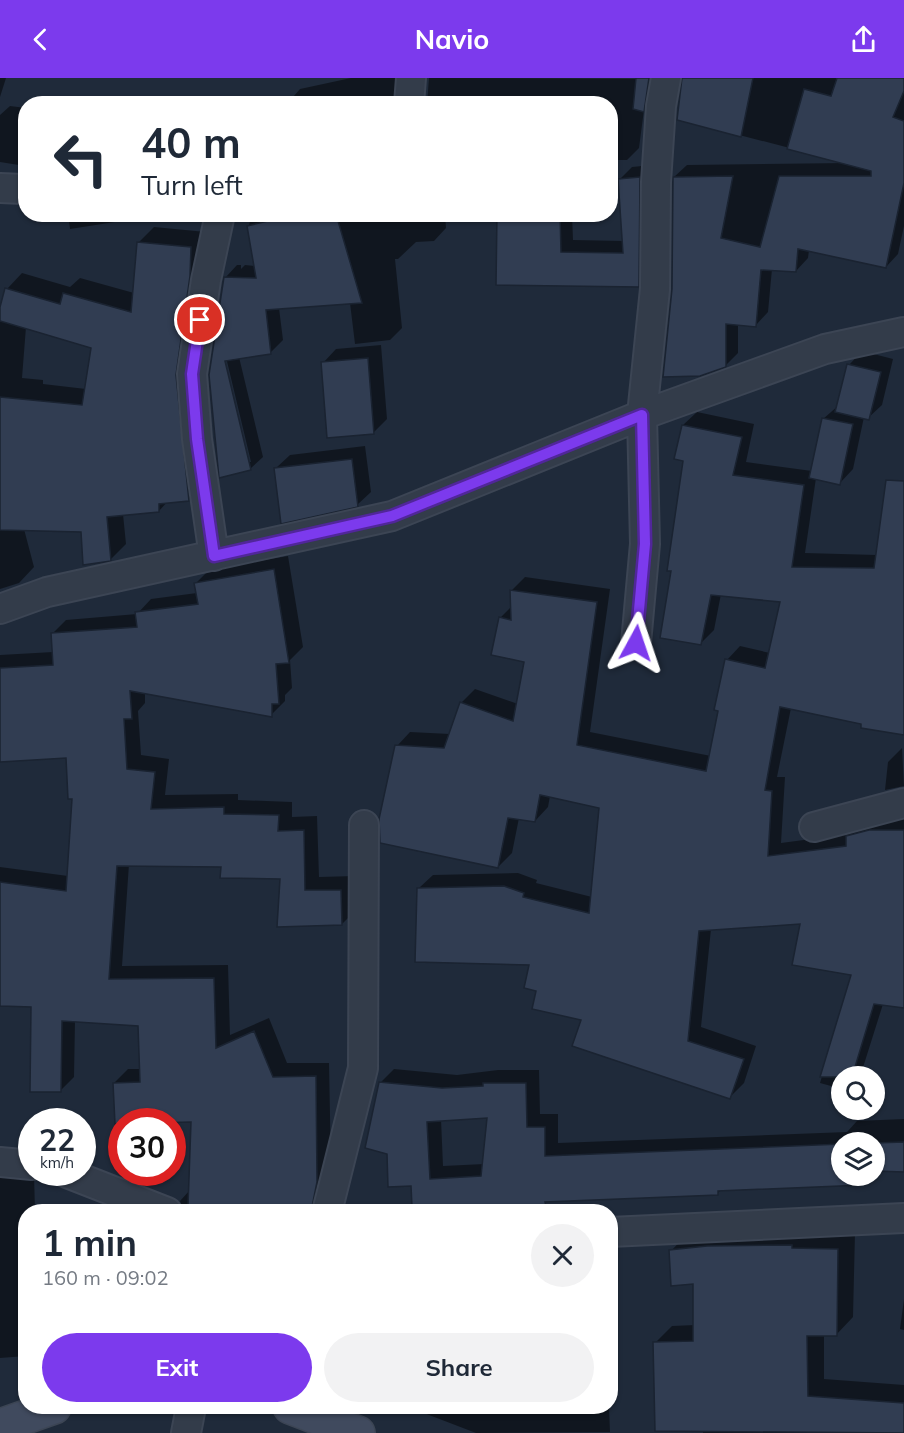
<!DOCTYPE html>
<html lang="en">
<head>
<meta charset="utf-8">
<style>
	:root { --surface:#fff; --page:#f2f2f3; --text:#1f2937; --muted:#747a83; --accent:#7c3aed }
	body { margin:0; font-family:Mulish,sans-serif; background:var(--page); color:var(--text); height:100vh; display:flex; flex-direction:column; font-size:22px; white-space:nowrap }
	* { box-sizing:border-box; margin:0 }
	p { font-size:20px; color:var(--muted) }
	.icon { flex:none; width:33px; height:33px; fill:none; stroke:currentColor; stroke-width:2; stroke-linecap:round; stroke-linejoin:round }
	.map { position:relative; flex:1; overflow:hidden }
	.side { position:absolute; left:18px; top:1126px; width:600px; height:210px; display:flex; flex-direction:column; background:var(--surface); border-radius:24px; box-shadow:0 2px 4px #0004 }
	.side>* { flex:none }
	.top-card { position:absolute; left:18px; top:18px; width:600px; height:126px; border-radius:24px; box-shadow:0 2px 4px #0004; background:#fff; color:var(--text); overflow:hidden }
	.tools { position:absolute; left:831px; top:988px; display:grid; gap:12px }
	.tools a { display:grid; place-items:center; width:54px; height:54px; border-radius:50%; background:var(--surface); box-shadow:0 2px 4px #0004; font-size:30px }
	.speed { position:absolute; left:18px; top:1030px; display:flex; gap:12px; font-size:30px; font-weight:700; text-align:center }
	.speed>* { display:grid; place-content:center; width:78px; height:78px; border-radius:50%; background:var(--surface); box-shadow:0 2px 4px #0004; line-height:1 }
	.speed small { font-size:15px; font-weight:400 }
	.speed .limit { border:9px solid #d22; background:#fff; color:#111 }
	.pin { position:absolute; display:grid; place-items:center; width:51px; height:51px; color:#fff; margin:-26px; border:3px solid #fff; border-radius:50%; box-shadow:0 2px 6px #0007 }
	.me { position:absolute; width:66px; margin:-33px; rotate:5deg; stroke-linejoin:round; filter:drop-shadow(0 0 4px #0008) }
	.turn { display:flex; align-items:center; gap:21px; height:126px; padding:0 24px; font-size:27px }
	.turn .icon { width:78px; height:78px; stroke-width:2.5 }
	.turn b { display:block; font-size:42px; line-height:51px }
	.round { display:grid; place-items:center; flex:none; width:63px; height:63px; border-radius:32px; background:var(--page) }
	.summary { display:flex; align-items:center; justify-content:space-between; height:102px; padding:0 24px }
	h1 { font-size:36px; font-weight:700; line-height:45px }
	.primary-button { display:flex; gap:12px; margin-top:auto; padding:12px 24px }
	.primary-button a { flex:1; height:69px; border-radius:36px; background:var(--accent); color:#fff; font-size:24px; font-weight:700; line-height:69px; text-align:center }
	.primary-button a+a { background:var(--page); color:var(--text) }
	header { display:flex; justify-content:space-between; align-items:center; height:78px; padding:0 24px; background:var(--accent); color:#fff; font-size:27px; font-weight:700 }
	.map>svg:first-child { display:block }
	.shadow { fill:#0007; fill-rule:evenodd }
	.building { fill:#313d52; stroke:#1a2331; stroke-width:1.5; fill-rule:evenodd }
	.lines { fill:none; stroke-linecap:round; stroke-linejoin:round }
	.street-casing { stroke:#3c4554; stroke-width:32 }
	.secondary-casing { stroke:#3c4554; stroke-width:36 }
	.street { stroke:#333c4a; stroke-width:28 }
	.secondary { stroke:#404a5e; stroke-width:33 }
	.route-casing { stroke:#51269a; stroke-width:15 }
	.route { stroke:#7c3aed; stroke-width:10 }
</style>
</head>
<body>
<header><svg class="icon" aria-label="back" viewBox="0 0 24 24"><path d="M15 5l-7 7 7 7"/></svg>Navio<svg class="icon" aria-label="share" viewBox="0 0 24 24"><path d="M12 15V3M7 8l5-5 5 5M5 13v7h14v-7"/></svg></header>
<div class="map">
<svg width="904" height="1355" viewBox="0 0 904 1355">
	<rect width="100%" height="100%" fill="#1f2a3a"/>
	<!-- shadow -->
	<path class="shadow" d="M0 0H6L0 19Z
		M351 0H406L407 26H287L300 11Z
		M429 0 648 1 639 70 627 82H610V26H427Z
		M692 0H904V148L898 176 886 189 809 172 808 180 796 193 772 191 768 234 756 247 738 246V275L725 288 673 211 674 99 687 87 847 85 678 41Z
		M10 28 26 30 25 88 0 84V37Z
		M652 87 650 195 638 207 497 205 498 136H572L573 162 624 163 619 102 632 89Z
		M68 136H138L134 141 70 151Z
		M252 136H445L446 150 434 163 416 164 398 181H395L402 250 390 262 355 266 350 225 279 230 283 262 271 274 239 279 263 379 250 391 221 398 210 297 225 200 237 187H241V191L245 187 255 188 249 147ZM225 275 251 384H248L222 276Z
		M154 149 206 154 204 406 188 422 168 423 159 433 123 436 126 466 110 482 82 453 24 451 34 489 19 505 0 511V234L7 211 22 195 70 209 80 200 134 215 139 164ZM26 249 93 269 86 311 43 306V302L22 300Z
		M381 267 387 341 373 355 323 285 336 271Z
		M862 273 893 281 882 327 868 340 864 339 853 391 840 405 816 400 805 475 877 477 904 430V655L791 630 777 699H785L781 765 849 756 861 744 904 732V929L883 926 860 999H842V1011L820 1005 853 896 801 845 711 851 701 949 756 968 744 1005 730 1019 583 941 538 912 530 886 419 810 433 797 518 795 537 802 536 805 592 819 601 729 550 718 548 729 535 743 519 740 512 775 498 789 397 668 410 654 450 656 461 625 475 611 518 626 525 582 500 540 512 528V512L525 499 610 511 590 654 711 678 727 582 740 568 770 575 782 522 721 516 714 552 700 566 673 492 684 382 683 347 697 334 754 346 746 384 812 393 823 341 839 327 849 287Z
		M365 368 371 414 357 427 276 390 290 377Z
		M288 478 303 569 290 582 292 610 285 617V623L271 637 145 614V625L138 633 141 677 169 681 165 717 238 716V722L292 724V739L317 738 319 799 355 798 356 832 342 846 281 799 222 788 129 786 122 888 228 887 230 957 269 940 287 985H329L331 1089 319 1134H271V1130L208 1128V1134H184L180 1123 190 1112 193 1040 114 1005 128 991H141L140 947 75 943 74 999 60 1013 33 928 0 926V789L68 798 73 719 68 679 0 683V577L53 574 52 556 66 542 137 536 151 521 197 515 196 505 210 491Z
		M902 670 904 708 885 712 888 684Z
		M394 991 457 997 498 992H539L540 1036H558V1065L847 1054 857 1043 904 1041V1092L874 1094V1065H842V1098H870L863 1105 721 1112 717 1116 412 1106 389 1075 380 1005ZM488 1038 484 1086 443 1088 441 1041Z
		M0 1083 34 1095 35 1134H26V1278L0 1280Z
		M114 1113 171 1134H101L100 1127Z
		M688 1155H855L853 1239 836 1257 824 1256V1301L904 1307V1355H703V1350L655 1265 672 1248 695 1247V1205L671 1173Z
		M904 1221V1252L900 1251Z
		M610 1237 616 1238 610 1287Z
		M417 1329H609L610 1354 476 1355 416 1332Z"/>
	<!-- building -->
	<path class="building" d="M636 0H649L644 34 633 31Z
		M682 0H753L741 59 677 42Z
		M837 0H904V13L893 39 904 43V105L886 190 798 171 796 194 761 192 756 249 726 246V289L700 298 663 299 672 211 673 99 733 98 721 160 760 169 779 98H871V93L787 71 804 11 831 18Z
		M640 99 639 209 496 207 497 136H560L561 174 623 175 618 101Z
		M298 136H336L362 225 266 232 271 276 225 283 251 392 219 400 209 297 224 199 256 200 247 148Z
		M137 164 191 169 190 198 176 297 189 423 159 426V434L107 439 111 483 83 487 81 454 0 452V319L82 327 91 270 0 243V229L5 210 60 226 63 215 131 234Z
		M368 280 374 356 327 360 321 284Z
		M847 286 881 294 869 342 835 334Z
		M822 340 853 346 840 407 809 400Z
		M682 347 742 359 733 397 804 407 792 489 874 490 886 402 904 403V657L861 650V646L780 629 765 712 772 713 768 778 846 768V758L869 752H904V930L874 926 852 999H820L851 897 792 887 800 846 699 853 688 963 744 981 730 1021 572 968 581 942 532 931 536 913 524 910 529 887 415 884 417 810 504 808 524 815 523 819 589 835 599 730 540 717 535 744 508 740 498 790 380 765 379 741 395 667 444 670 460 624 513 643 524 584 491 577 499 539 511 542 510 512 597 524 577 667 706 693 718 633 714 632 725 581 765 590 780 524 711 517 701 567 660 560 671 493H667L683 383 674 381Z
		M352 381 358 429 281 446 274 390Z
		M274 491 289 585 276 586 279 626H272V639L130 613 132 641H124L127 691 155 694 151 731 224 729V736L279 737 278 753 304 752 305 812H341L342 847 277 849 280 801 220 800 221 789 117 788 109 901 214 900 216 970 254 953 273 999 316 998 317 1104 311 1134 188 1128 191 1044 115 1046 113 1005 140 1004 138 948 62 943 61 1014H30L31 929 0 928V804L66 813 72 721H68L66 680 0 684V590L53 587 51 555 137 549 135 534 198 526 194 505Z
		M379 1004 442 1010 483 1008V1005H526L527 1049H545V1078L842 1066V1098H863L864 1107 718 1113V1117L545 1124 546 1128 476 1132V1127L412 1129 411 1108 388 1109 387 1076 365 1070ZM487 1040 481 1098 430 1101 427 1044Z
		M904 1064V1094L874 1093V1065Z
		M792 1167V1170L838 1171 837 1258H807L808 1318 904 1325V1355L655 1353 653 1264 693 1263V1206L671 1208 669 1172 707 1168Z"/>
	<g class="lines">
		<!-- street casing -->
		<g class="street-casing">
			<path id="street" d="M409 26 411 0
				M0 110 23 111 26 109
				M214 478 197 361 192 296 206 202 220 136
				M0 531 47 514 392 438 642 337 825 271 904 254
				M636 565 645 466 642 337 655 211 656 104 661 28 666 0
				M814 749 904 725
				M0 1084 32 1087
				M67 1095 167 1134
				M327 1134 363 990 364 747
				M610 1154 904 1140
				M186 1355 191 1329"/>
		</g>
		<!-- secondary casing -->
		<g class="secondary-casing">
			<path id="secondary" d="M290 1329 358 1355
				M0 1348 54 1329"/>
		</g>
		<!-- street -->
		<use href="#street" class="street"/>
		<!-- secondary -->
		<use href="#secondary" class="secondary"/>
	</g>
	<g class="lines">
		<!-- route casing -->
		<g class="route-casing">
			<path id="route" d="M200 242 192 296 197 361 214 478 392 438 642 337 645 466 636 565"/>
		</g>
		<!-- route -->
		<use href="#route" class="route"/>
	</g>
</svg>
<div class="tools">
<a><svg class="icon" aria-label="search" viewBox="0 0 24 24"><circle cx="10" cy="10" r="6"/><path d="M15 15l6 6"/></svg></a>
<a><svg class="icon" aria-label="layers" viewBox="0 0 24 24"><path d="M12 4l9 5-9 5-9-5zM3 14l9 5 9-5"/></svg></a>
</div>
<div class="speed"><div>22<small>km/h</small></div><div class="limit">30</div></div>
<div class="pin" style="left:200px;top:242px;background:#d93025"><svg class="icon" aria-label="arrive" viewBox="0 0 24 24"><path d="M6 21V4h12l-3 4 3 4H6"/></svg></div>
<svg class="me" style="left:636px;top:565px" viewBox="-20 -20 40 40"><path d="M0-17L14 15 0 8-14 15z" fill="#7c3aed" stroke="#fff" stroke-width="4"/></svg>
<div class="top-card">
<div class="turn"><svg class="icon" aria-label="left" viewBox="0 0 24 24"><path d="M17 20v-9H6M10 6l-5 5 5 5"/></svg><div><b>40 m</b>Turn left</div></div>
</div>
<section class="side">
<div class="summary"><div><h1>1 min</h1><p>160 m · 09:02</p></div><a class="round"><svg class="icon" aria-label="close" viewBox="0 0 24 24"><path d="M6 6l12 12M18 6L6 18"/></svg></a></div>
<div class="primary-button"><a>Exit</a><a>Share</a></div>
</section>
</div>
</body>
</html>
